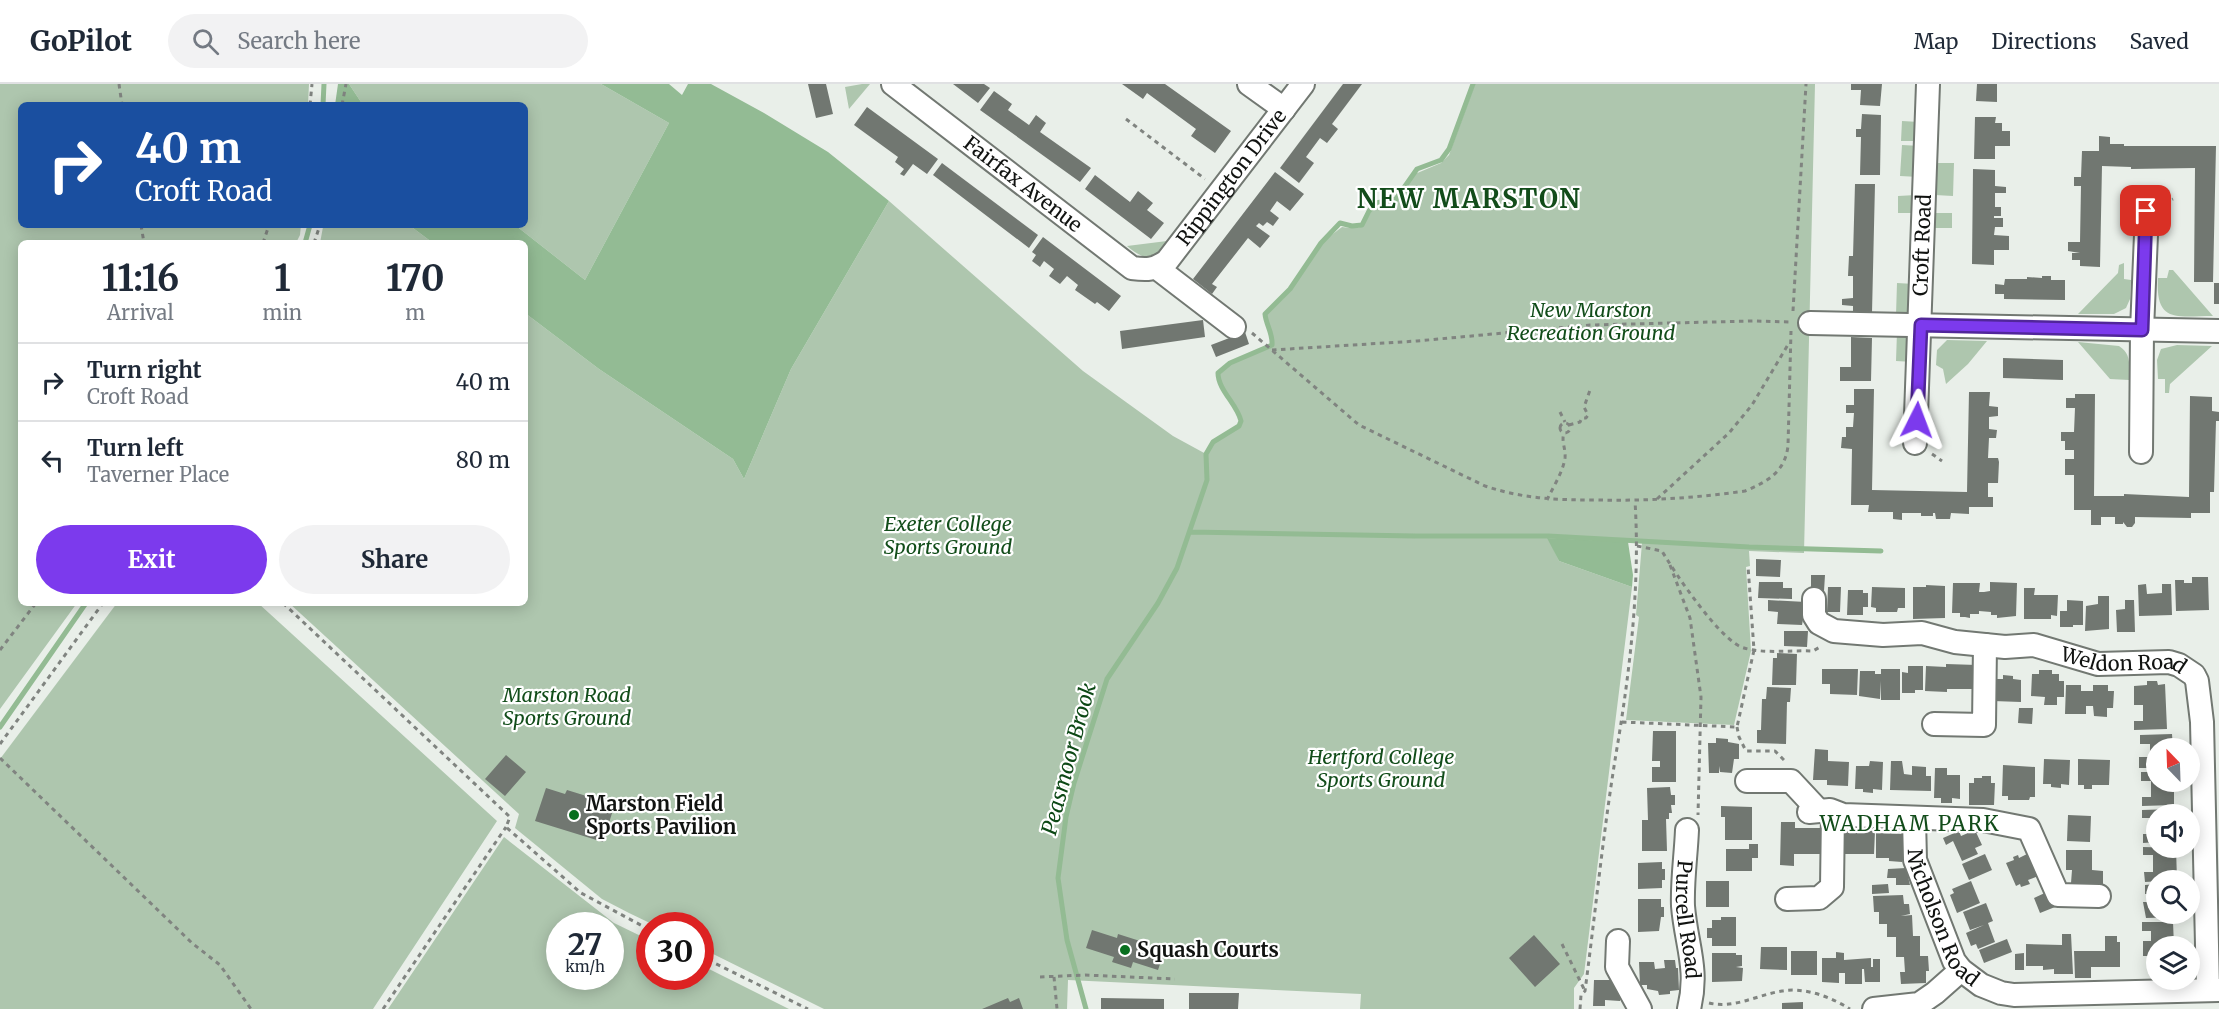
<!DOCTYPE html>
<html lang="en">
<head>
<meta charset="utf-8">
<style>
	:root { --surface:#fff; --page:#f2f2f3; --text:#1f2937; --muted:#747a83; --line:#e0e1e3; --accent:#7c3aed }
	body { margin:0; font-family:Merriweather,serif; background:var(--page); color:var(--text); height:100vh; display:flex; flex-direction:column; font-size:22px; white-space:nowrap }
	* { box-sizing:border-box; margin:0 }
	p { font-size:20px; color:var(--muted) }
	.icon { flex:none; width:33px; height:33px; fill:none; stroke:currentColor; stroke-width:2; stroke-linecap:round; stroke-linejoin:round }
	.map { position:relative; flex:1; overflow:hidden }
	.sheet { position:absolute; left:18px; top:156px; width:510px; height:366px; display:flex; flex-direction:column; background:var(--surface); border-radius:9px; box-shadow:0 3px 15px #0003 }
	.sheet>* { flex:none }
	.banner { position:absolute; left:18px; top:18px; width:510px; height:126px; border-radius:9px; box-shadow:0 3px 15px #0003; background:#1a4fa0; color:#fff; overflow:hidden }
	.needle { width:39px; rotate:337deg }
	.fabs { position:absolute; left:2146px; top:654px; display:grid; gap:12px }
	.fabs a { display:grid; place-items:center; width:54px; height:54px; border-radius:50%; background:var(--surface); box-shadow:0 3px 15px #0003; font-size:30px }
	.speed { position:absolute; left:546px; top:828px; display:flex; gap:12px; font-size:30px; font-weight:700; text-align:center }
	.speed>* { display:grid; place-content:center; width:78px; height:78px; border-radius:50%; background:var(--surface); box-shadow:0 3px 15px #0003; line-height:1 }
	.speed small { font-size:15px; font-weight:400 }
	.speed .limit { border:9px solid #d22; background:#fff; color:#111 }
	.pin { position:absolute; display:grid; place-items:center; width:51px; height:51px; color:#fff; margin:-26px; border-radius:12px; box-shadow:0 3px 9px #0006 }
	.me { position:absolute; width:66px; margin:-33px; rotate:3deg; stroke-linejoin:round; filter:drop-shadow(0 0 4px #0008) }
	.turn { display:flex; align-items:center; gap:21px; height:126px; padding:0 18px; font-size:27px }
	.turn .icon { width:78px; height:78px; stroke-width:2.5 }
	.turn b { display:block; font-size:42px; line-height:51px }
	.eta { display:flex; justify-content:space-evenly; align-items:center; height:102px; text-align:center }
	.eta b { font-size:36px; font-weight:700; line-height:42px }
	.primary-button { display:flex; gap:12px; margin-top:auto; padding:12px 18px }
	.primary-button a { flex:1; height:69px; border-radius:36px; background:var(--accent); color:#fff; font-size:24px; font-weight:700; line-height:69px; text-align:center }
	.primary-button a+a { background:var(--page); color:var(--text) }
	ul { padding:0; list-style:none }
	li { display:flex; align-items:center; gap:18px; height:78px; padding:0 18px; border-top:2px solid var(--line) }
	li div { flex:1 }
	li b { display:block; font-size:22px }
	li em { font-style:normal }
	header { display:flex; align-items:center; gap:36px; box-sizing:border-box; height:84px; padding:0 30px; background:var(--surface); border-bottom:2px solid var(--line) }
	header strong { font-size:28px }
	nav { display:flex; gap:33px; margin-inline-start:auto; font-size:21px }
	.search { width:420px; height:54px; background:var(--page); display:flex; align-items:center; gap:15px; box-sizing:border-box; padding:0 21px; border-radius:33px; color:var(--muted); font-size:22px }
	.map>svg:first-child { display:block }
	.green { fill:#aec6ae; fill-rule:evenodd }
	.forest { fill:#93bb94 }
	.lines { fill:none; stroke-linecap:round; stroke-linejoin:round }
	.stream { stroke:#93bb93; stroke-width:5 }
	.building { fill:#717771 }
	.minor-casing { stroke:#727872; stroke-width:26 }
	.path { stroke:#808480; stroke-width:3; stroke-dasharray:4.5 4.5; stroke-linecap:butt }
	.minor { stroke:#fff; stroke-width:22 }
	.route-casing { stroke:#51269a; stroke-width:15 }
	.route { stroke:#7c3aed; stroke-width:10 }
	.poi-dot { fill:#086f1f; stroke:#fff; stroke-width:2 }
	.labels { text-anchor:middle; stroke-width:4.5; stroke-linejoin:round; paint-order:stroke }
	.street-label { font-size:20px; fill:#111311; stroke:#fff }
	.park-label { font-size:20px; font-style:italic; fill:#124d1a; stroke:#fff }
	.poi-label { font-size:20px; font-weight:bold; fill:#111311; stroke:#fff; text-anchor:start }
	.water-label { font-size:21px; font-style:italic; fill:#0c4815; stroke:#fff }
	.neighbourhood-label { font-size:21px; letter-spacing:1.5px; fill:#124c1a; stroke:#fff }
	.district-label { font-size:26px; font-weight:bold; letter-spacing:1.5px; fill:#124c1a; stroke:#fff }
</style>
</head>
<body>
<header>
<strong>GoPilot</strong>
<div class="search"><svg class="icon" aria-label="search" viewBox="0 0 24 24"><circle cx="10" cy="10" r="6"/><path d="M15 15l6 6"/></svg>Search here</div>
<nav><a>Map</a><a>Directions</a><a>Saved</a></nav>
</header>
<div class="map">
<svg width="2219" height="925" viewBox="0 0 2219 925">
	<rect width="100%" height="100%" fill="#e9efe9"/>
	<!-- green -->
	<path class="green" d="M0 0H309L308 21H21V141H301L300 151 296 159H21V519H77L0 625Z
		M349 0H601L669 39 585 196 515 141H525V21H363Z
		M862 0H870L849 25 845 3Z
		M1475 0H1815L1804 469 1749 467 1750 482 1746 483 1751 567 1734 641 1626 636 1639 533 1636 531 1642 459 1548 454 1559 477 1632 503 1584 890 1574 904V925H1360L1361 910 1068 896 1067 925H824L701 864 700 842 654 841 629 829 602 815 515 744 519 730 289 519H525V229L599 285 733 375 744 395 791 285 889 117 1083 287 1173 352 1206 370 1213 358 1239 342 1241 337C1237 320 1218 306 1218 289L1230 279 1271 261C1273 249 1266 241 1265 230L1283 215 1321 159 1342 143C1366 146 1361 143 1373 125L1395 118 1415 90 1441 79 1449 71Z
		M1902 37 1919 38 1918 57H1901Z
		M1902 61 1921 62 1919 93 1900 92Z
		M1936 79H1954L1953 112 1935 111Z
		M2133 103 2163 105 2165 110C2152 116 2143 117 2130 111Z
		M1916 111V129H1898V112Z
		M1934 129H1952V144H1934Z
		M347 141H409L433 159H320L323 143Z
		M1167 157C1158 180 1143 176 1127 162Z
		M2124 179V195L2131 196 2130 215 2126 224 2114 230H2078L2118 189 2119 181Z
		M2169 186H2173L2213 232C2177 232 2155 240 2158 194H2167Z
		M1897 199 1914 200 1913 232 1896 231Z
		M1897 248 1915 249 1913 278 1896 277Z
		M1947 256 1987 257 1968 280 1946 300 1943 285 1936 281 1937 266Z
		M2078 258 2119 262C2132 270 2129 282 2129 296L2110 295Z
		M2177 261 2212 262 2170 300 2169 309H2165V295H2158L2157 276 2161 265Z
		M117 519H258L497 737 373 925H0V675Z
		M504 753 614 839 649 856 650 892H700L701 881 789 925H388ZM560 842H610V892H560Z"/>
	<!-- forest -->
	<path class="forest" d="M338 0H349L363 21H335Z
		M601 0H669L682 11 688 0H711L764 29 828 68 889 117 791 285 744 395 733 375 599 285 525 229V159H433L409 141H515L585 196 669 39Z
		M1547 454 1628 458 1633 491 1632 503 1559 477Z"/>
	<g class="lines">
		<!-- stream -->
		<path class="stream" d="M323 21 324 0
			M305 159 310 141
			M1191 448 1415 452H1548L1749 463 1881 467
			M0 643 86 519
			M1086 925 1067 856 1058 794 1066 733 1074 699 1107 595 1158 519 1177 484 1207 396 1206 370 1213 358 1239 342 1241 337C1237 320 1218 306 1218 289L1230 279 1272 261C1273 249 1266 241 1265 230L1290 205 1321 159 1340 139 1352 142 1362 141 1369 127 1376 119 1396 115 1417 85 1441 76 1449 65 1473 0"/>
	</g>
	<!-- building -->
	<path class="building" d="M808 0H826L833 30 816 34Z
		M953 0H984L990 4 978 19Z
		M1122 0H1165L1231 47 1215 69 1191 52 1196 45 1147 9 1143 15Z
		M1343 0H1362L1332 40 1338 45 1327 59 1320 54 1306 73 1314 79 1299 99 1280 84Z
		M1851 0H1882L1880 22 1860 21 1861 6H1851Z
		M1977 0H1997V18L1976 17Z
		M994 7 1012 20 1008 26 1029 41 1036 31 1046 39 1040 48 1091 84 1080 98 980 26Z
		M867 23 938 75 927 90 913 80 904 92 900 90 904 85 895 78 898 73 854 41Z
		M1862 30 1881 31 1880 91H1860L1861 53H1856V45H1861Z
		M1975 33H1996L1995 39H2002V47H2010V62H1995V75H1974Z
		M2099 52 2110 53V60H2124V62H2216L2213 198H2194L2195 84 2131 85V83L2102 82 2100 183 2080 182V176H2072V169H2080L2068 167V158H2080L2081 102H2074V93H2081L2082 67H2099Z
		M942 79 1038 151 1029 164 933 91Z
		M1973 85 1995 86V102L2006 103V109H1995V123H2001V132H1994V134H2003V143H1995L1994 151 2009 152V166H1994V181L1972 180Z
		M1275 88 1304 110 1290 127 1277 117 1270 127 1279 134 1273 142 1267 138 1263 142 1259 139 1256 142 1270 152 1260 164 1248 154 1212 200 1217 203 1212 210 1193 195Z
		M1095 91 1130 118 1138 107 1153 119 1147 126 1164 139 1151 155 1085 105Z
		M1855 100H1875L1872 229 1853 228V222L1842 221V215L1853 214V192H1848L1849 172H1853Z
		M1043 153 1121 212 1109 227 1097 218 1095 220 1075 206 1078 201 1067 192 1060 200 1049 192 1054 185 1044 177 1040 183 1032 177 1036 171 1032 168Z
		M2042 192H2051V196H2065V216L2004 215V210H1995V200L2004 201 2005 195H2027V193L2042 194Z
		M2214 199H2219V220H2214Z
		M1203 236 1205 253 1122 265 1120 247Z
		M1245 248 1249 260 1216 273 1211 261Z
		M1851 253 1872 254 1871 297H1840V283H1851Z
		M2003 274 2063 276V296L2003 294Z
		M1854 305H1874L1872 406 1967 408 1969 308H1990L1989 322 1998 323V332L1989 333V345L1997 346 1996 354H1989L1988 374H1998L1999 378 1998 399H1988V413H1993V423H1969V430L1951 429 1950 435H1936L1935 429H1933V432H1921V429H1902V436L1893 435V428H1868L1869 421H1851L1852 365 1841 364 1842 353H1846V343H1853L1854 329H1846V321H1854Z
		M2075 310H2095L2094 412H2124V410L2189 413 2190 312 2212 313V327L2219 328V337H2216L2214 408H2210V429H2191V434L2135 433V439L2132 443H2127L2123 438V440H2115V433H2101V441H2091V426H2074V391H2065V375H2074V366H2065V357H2061V348H2074L2075 324H2066V314H2075Z
		M1756 475 1781 476 1780 493 1756 492Z
		M1811 491H1825L1824 507H1811Z
		M2192 493H2208L2209 526 2176 527 2175 496H2184V499H2192Z
		M1759 498H1783V504H1792V515L1758 514Z
		M1990 498 2017 499 2016 532 1997 534V531H1991V528L1979 527V530H1970V534L1965 533H1960V529H1952L1953 499H1980L1979 508H1984L1990 507Z
		M2146 500 2147 510 2162 509V500H2171L2172 531 2139 532 2138 501Z
		M1926 501 1945 502V534L1913 535V503H1926Z
		M1828 503H1841L1840 528H1827Z
		M1872 503 1905 504V524H1898L1897 528H1876V524L1871 523Z
		M2024 504H2035L2034 511H2058L2057 532 2051 531V535H2024Z
		M1848 506H1863V509H1868V523H1863V531H1847Z
		M2098 512H2109V545L2085 547 2086 522 2098 520Z
		M1768 516 1806 518 1802 541 1777 540 1778 528 1768 527Z
		M2067 516 2083 517V541H2073V543H2060V527H2067Z
		M2125 516H2134L2135 548H2117L2116 526 2125 525Z
		M1784 547H1808L1807 563 1784 562Z
		M1777 569 1797 570 1796 601H1772L1773 574H1777Z
		M1946 580 1977 581V605H1947V608L1925 607 1926 582 1946 583Z
		M1908 582H1923V606H1915V609H1902V588L1908 589Z
		M1822 585H1858L1857 611 1830 610V600H1822Z
		M1881 585H1900V616H1881V597L1880 615 1859 612 1860 587H1875V590H1881Z
		M2039 586H2052V590H2059V597H2064V613H2057V621H2044L2045 613 2031 612 2032 590H2039Z
		M2003 591 2013 592V595L2021 596V618L1993 617 1994 595H2003Z
		M2147 597H2157L2158 601 2165 600 2167 645 2134 646V637H2143V621H2134V602L2147 601Z
		M2066 601H2081V607H2093V601H2108V607H2114L2113 624H2107V633L2094 632 2093 622H2086V630H2065Z
		M1767 603 1791 604 1790 618H1787L1786 660 1757 659V646H1761L1762 615H1766Z
		M2019 624H2033L2032 640 2018 639Z
		M1653 647H1676V698H1652V683H1660V677H1652Z
		M2172 650 2173 664H2157V684H2139V673H2150V660H2140V651Z
		M1716 654 1728 655V658L1739 660V675H1734L1732 689 1720 688 1719 682V689H1709L1708 659H1716Z
		M1815 665 1828 666V677L1849 678 1848 702 1827 701V696H1813Z
		M506 671 526 688 505 712 485 695Z
		M2044 675 2070 676 2069 701 2061 700V704L2051 703V700H2043Z
		M2078 675 2110 676 2109 701H2092V705H2084V701H2078Z
		M1870 677 1883 678 1882 706 1873 705V709L1863 708V705H1855L1856 682H1869Z
		M1891 677H1902L1904 690 1912 691V682L1926 683V692H1931V707L1890 706Z
		M2003 681 2035 683V713H2030L2029 716H2008V712H2002Z
		M1935 684H1947V691H1960V715L1952 714V719H1941V714H1934Z
		M2141 688H2157V698H2174V721L2142 722V713H2151V697H2141Z
		M1982 692H1991V699H1995L1994 721H1969V699H1974V694H1982Z
		M1670 703 1671 711H1675V721H1671L1672 729H1669V735H1666L1667 767H1642V736H1648L1647 704Z
		M546 704 565 710 567 706 596 715 595 720 613 726 603 758 535 737Z
		M1721 722 1752 723V756H1725V733H1721Z
		M2174 725V730H2157V758L2143 759V750H2152L2151 734H2142V726Z
		M2068 731 2091 732 2090 758 2067 757Z
		M1781 738H1795V744H1826L1825 770H1794V782L1780 781Z
		M1842 746 1875 747 1874 770H1842Z
		M1975 746 1982 761 1975 764 1978 770 1962 777 1953 757 1946 761 1943 754 1959 747 1961 752Z
		M1876 749 1903 750 1902 778 1889 777V774H1876Z
		M1749 760H1758V774H1752V787H1726V765H1749Z
		M2143 763 2176 764 2177 796 2145 798 2144 788H2153V771H2143Z
		M2066 766H2092V786L2103 787V804H2086V799H2071L2072 786H2066Z
		M2031 768 2041 791 2028 796 2030 800 2021 803 2020 800 2016 802 2006 779 2014 776 2013 773 2018 771 2019 774Z
		M1985 770 1992 786 1969 796 1962 780Z
		M1662 778V785H1665V796H1662V804L1638 805V779Z
		M1906 784 1910 801H1896V794H1887L1888 785Z
		M1706 797H1729V823H1706Z
		M1971 797 1980 819 1957 829 1950 811 1954 809 1952 805Z
		M1888 800 1889 809 1872 810V801Z
		M2157 800V830H2178L2179 833 2146 834 2143 818H2155V810H2145V801Z
		M2049 807 2055 823 2040 829 2034 814Z
		M1903 811 1904 820H1909L1910 830 1901 832 1912 831 1913 852H1920V872H1928L1929 887H1926V899L1901 900 1900 888H1905L1904 873H1896V853H1887V840H1879V828H1874L1873 812Z
		M1638 815H1661V823H1664V833H1661L1659 847 1638 848Z
		M1986 819 1993 837 1988 839 1995 858 1978 865 1976 860 1971 862 1966 849 1984 841 1970 846 1963 828Z
		M1721 833H1736V862H1712V854H1707V844H1712V836H1721Z
		M2142 838H2173L2174 862H2157V881H2151V872H2143V857H2151V847H2142Z
		M1092 846 1117 854 1118 850 1140 857 1139 860 1164 868 1158 886 1133 878 1131 884 1112 878 1114 873 1086 864Z
		M2062 850H2071L2073 890H2054V885L2043 886V882H2026V860L2062 861Z
		M1534 851 1560 880 1535 903 1509 874Z
		M2105 852H2117V858H2120V883H2091V894H2075L2074 867H2105Z
		M2007 855 2012 868 1984 879 1979 866Z
		M1761 863H1787V886L1760 885Z
		M1791 867H1817V891H1791Z
		M1836 868 1844 869V876L1871 874V883H1873V875H1880V898H1865L1864 885H1862V900H1845V889H1839V899L1822 898V874H1836Z
		M1712 869H1736V871H1742V882L1736 883 1743 884 1742 897 1712 898Z
		M2024 869V886H2015V870Z
		M1664 876H1675L1676 884H1678L1679 906 1670 907V910L1659 911 1658 907 1647 905V901H1640L1639 878H1654L1655 885 1665 884Z
		M1594 896H1615V906H1621L1620 917 1605 916V922H1593Z
		M1189 909H1239L1238 925H1189Z
		M1008 914 1010 918 1019 914 1023 925H982Z
		M1101 914 1164 915V925H1101Z
		M1803 918V925H1782V919Z"/>
	<g class="lines">
		<!-- minor casing -->
		<g class="minor-casing">
			<g id="minor">
				<path id="s1" d="M893 0 1132 184C1147 186 1154 186 1167 177L1303 0"/>
				<path d="M1249 0 1284 25"/>
				<path d="M1157 184 1234 243"/>
				<path d="M1810 239 2219 247"/>
				<path id="s2" d="M1915 359 1928 0"/>
				<path d="M2141 368 2142 246 2147 127"/>
				<path id="s3" d="M1814 515V531L1819 539 1834 547 1883 551 1922 549 1955 558 2005 563 2034 561 2098 580 2169 578 2179 581 2194 591 2197 597 2202 638 2208 906"/>
				<path d="M1934 640 1984 641 1985 561"/>
				<path d="M1747 697H1791L1819 727"/>
				<path d="M1809 728 1830 726 1843 731 1983 736 2029 745 2058 811 2099 812"/>
				<path id="s4" d="M1914 735 1915 776 1954 877 1961 886 1981 901 2001 909 2014 911 2219 906"/>
				<path id="s5" d="M1687 746C1686 771 1682 797 1683 822 1686 860 1699 885 1689 925"/>
				<path d="M1787 815 1819 814 1832 803 1833 728"/>
				<path d="M1618 857 1617 883 1640 925"/>
				<path d="M1874 925 1919 920 1935 909 1961 886"/>
			</g>
		</g>
		<!-- path -->
		<path class="path" d="M119 0 122 21
			M310 21 312 0
			M342 21 346 0
			M1126 35 1205 95
			M2123 111 2132 116
			M2164 119 2173 115
			M141 141 144 159
			M263 159 269 141
			M314 159 320 141
			M1793 227 1806 0
			M1252 249 1359 341 1485 402C1524 415 1557 416 1598 416 1647 417 1696 414 1745 407 1767 398 1785 388 1788 362L1791 247
			M1272 266 1417 257 1590 241 1753 237 1791 238
			M1560 328 1565 338
			M1560 344a5 5 0 1 1 10 0a5 5 0 1 1-10 0Z
			M1569 341 1580 338 1582 334H1586L1588 331 1584 323 1590 306
			M1932 370 1942 377
			M1657 415 1729 349 1752 321 1789 259
			M1547 416C1553 403 1563 388 1565 374 1566 365 1561 357 1564 349
			M1637 462 1662 467C1674 488 1722 559 1744 564 1765 570 1791 566 1813 567L1820 563
			M1670 481 1690 534 1701 613 1698 731
			M283 519 510 733 506 743 581 809 650 846
			M0 566 36 519
			M1622 638 1737 643 1754 566 1748 482
			M1737 643 1739 653 1746 667H1775L1784 676
			M0 660 103 519
			M0 674 192 859 220 881 251 925
			M1562 860 1584 905
			M700 872 808 925
			M1040 893 1085 891 1175 895
			M1054 893 1057 925
			M1709 919C1734 925 1757 911 1782 907 1805 903 1831 913 1850 925
			M383 925 506 743
			M1580 925 1581 911 1585 907C1596 824 1604 740 1618 658 1631 578 1640 497 1635 417"/>
		<!-- minor -->
		<use href="#minor" class="minor"/>
	</g>
	<g class="lines">
		<!-- route casing -->
		<g class="route-casing">
			<path id="route" d="M1917 336 1921 241 2142 246 2146 127"/>
		</g>
		<!-- route -->
		<use href="#route" class="route"/>
	</g>
	<!-- markers -->
	<g class="poi-dot">
		<circle cx="574" cy="731" r="6"/>
		<circle cx="1125" cy="866" r="6"/>
	</g>
	<g class="labels">
		<!-- street labels -->
		<g class="street-label">
			<text dy="7" stroke="none"><textPath href="#s1" startOffset="444">Rippington Drive</textPath></text>
			<text dy="7" stroke="none"><textPath href="#s1" startOffset="164">Fairfax Avenue</textPath></text>
			<text dy="7" stroke="none"><textPath href="#s2" startOffset="198">Croft Road</textPath></text>
			<text dy="7" stroke="none"><textPath href="#s3" startOffset="336">Weldon Road</textPath></text>
			<text dy="7" stroke="none"><textPath href="#s4" startOffset="105">Nicholson Road</textPath></text>
			<text dy="7" stroke="none"><textPath href="#s5" startOffset="90">Purcell Road</textPath></text>
		</g>
		<!-- park labels -->
		<g class="park-label">
			<text x="1591" y="233">New Marston<tspan x="1591" dy="23">Recreation Ground</tspan></text>
			<text x="948" y="447">Exeter College<tspan x="948" dy="23">Sports Ground</tspan></text>
			<text x="567" y="618">Marston Road<tspan x="567" dy="23">Sports Ground</tspan></text>
			<text x="1381" y="680">Hertford College<tspan x="1381" dy="23">Sports Ground</tspan></text>
		</g>
		<!-- poi labels -->
		<g class="poi-label">
			<text x="586" y="727">Marston Field<tspan x="586" dy="23">Sports Pavilion</tspan></text>
			<text x="1137" y="873">Squash Courts</text>
		</g>
		<!-- water labels -->
		<g class="water-label">
			<text transform="translate(1069 675) rotate(-75)" y="7">Peasmoor Brook</text>
		</g>
		<!-- neighbourhood labels -->
		<g class="neighbourhood-label">
			<text x="1910" y="747">WADHAM PARK</text>
		</g>
		<!-- district labels -->
		<g class="district-label">
			<text x="1469" y="124">NEW MARSTON</text>
		</g>
	</g>
</svg>
<div class="fabs">
<a><svg class="needle" viewBox="-14 -14 28 28"><path d="M0-13l5 13h-10z" fill="#e53935"/><path d="M0 13l5-13h-10z" fill="#747a83"/></svg></a>
<a><svg class="icon" aria-label="sound" viewBox="0 0 24 24"><path d="M4 9h4l5-4v14l-5-4H4zM17 9q2 3 0 6"/></svg></a>
<a><svg class="icon" aria-label="search" viewBox="0 0 24 24"><circle cx="10" cy="10" r="6"/><path d="M15 15l6 6"/></svg></a>
<a><svg class="icon" aria-label="layers" viewBox="0 0 24 24"><path d="M12 4l9 5-9 5-9-5zM3 14l9 5 9-5"/></svg></a>
</div>
<div class="speed"><div>27<small>km/h</small></div><div class="limit">30</div></div>
<div class="pin" style="left:2146px;top:127px;background:#d93025"><svg class="icon" aria-label="arrive" viewBox="0 0 24 24"><path d="M6 21V4h12l-3 4 3 4H6"/></svg></div>
<svg class="me" style="left:1917px;top:336px" viewBox="-20 -20 40 40"><path d="M0-17L14 15 0 8-14 15z" fill="#7c3aed" stroke="#fff" stroke-width="4"/></svg>
<div class="banner">
<div class="turn"><svg class="icon" aria-label="right" viewBox="0 0 24 24"><path d="M7 20v-9h11M14 6l5 5-5 5"/></svg><div><b>40 m</b>Croft Road</div></div>
</div>
<section class="sheet">
<div class="eta">
<div><b>11:16</b><p>Arrival</p></div>
<div><b>1</b><p>min</p></div>
<div><b>170</b><p>m</p></div>
</div>
<ul>
<li><svg class="icon" aria-label="right" viewBox="0 0 24 24"><path d="M7 20v-9h11M14 6l5 5-5 5"/></svg><div><b>Turn right</b><p>Croft Road</p></div><em>40 m</em></li>
<li><svg class="icon" aria-label="left" viewBox="0 0 24 24"><path d="M17 20v-9H6M10 6l-5 5 5 5"/></svg><div><b>Turn left</b><p>Taverner Place</p></div><em>80 m</em></li>
</ul>
<div class="primary-button"><a>Exit</a><a>Share</a></div>
</section>
</div>
</body>
</html>
